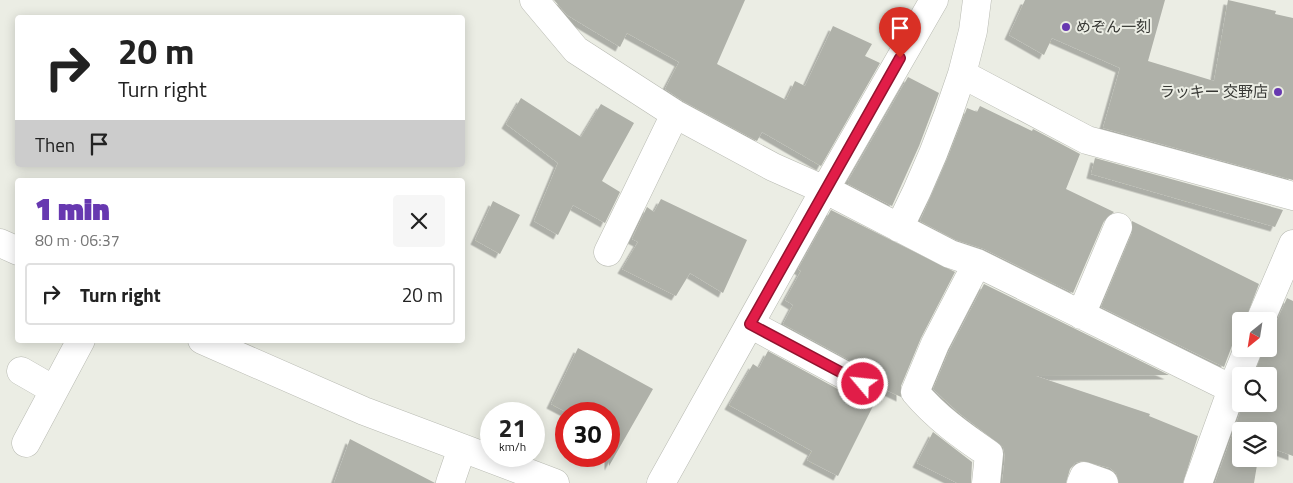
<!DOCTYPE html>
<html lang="en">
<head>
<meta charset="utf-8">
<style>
	:root { --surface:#fff; --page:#f6f6f6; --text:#222; --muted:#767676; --line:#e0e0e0; --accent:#6738b0 }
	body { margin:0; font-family:"Titillium Web","Noto Sans JP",sans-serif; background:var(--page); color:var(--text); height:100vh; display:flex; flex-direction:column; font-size:19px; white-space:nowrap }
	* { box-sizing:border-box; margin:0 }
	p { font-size:16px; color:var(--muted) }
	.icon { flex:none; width:28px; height:28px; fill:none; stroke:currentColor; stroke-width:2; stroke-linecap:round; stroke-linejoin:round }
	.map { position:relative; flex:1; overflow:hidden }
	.sheet { position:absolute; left:15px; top:178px; width:450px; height:165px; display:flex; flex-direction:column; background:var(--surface); border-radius:5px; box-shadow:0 2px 12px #0003 }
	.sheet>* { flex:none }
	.banner { position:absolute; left:15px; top:15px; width:450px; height:152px; border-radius:5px; box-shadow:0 2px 12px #0003; background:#fff; color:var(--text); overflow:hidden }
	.needle { width:32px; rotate:210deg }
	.tools { position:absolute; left:1232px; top:312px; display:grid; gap:10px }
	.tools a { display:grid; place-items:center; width:45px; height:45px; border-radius:5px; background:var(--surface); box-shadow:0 2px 12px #0003; font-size:25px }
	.speed { position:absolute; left:480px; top:402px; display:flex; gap:10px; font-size:25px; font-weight:700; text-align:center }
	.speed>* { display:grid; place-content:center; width:65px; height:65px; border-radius:50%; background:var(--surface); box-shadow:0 2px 12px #0003; line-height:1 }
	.speed small { font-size:12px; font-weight:400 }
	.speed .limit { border:8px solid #d22; background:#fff; color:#111 }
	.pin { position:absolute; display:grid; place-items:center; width:42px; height:42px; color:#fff; margin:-51px -21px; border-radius:50% 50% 50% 0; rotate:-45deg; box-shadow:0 0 5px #0007 }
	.pin .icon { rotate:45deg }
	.me { position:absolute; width:55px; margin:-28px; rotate:298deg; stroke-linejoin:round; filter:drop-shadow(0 0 4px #0008) }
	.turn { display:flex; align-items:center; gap:18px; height:105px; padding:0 20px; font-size:22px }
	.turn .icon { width:65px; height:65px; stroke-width:2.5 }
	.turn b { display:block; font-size:35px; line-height:42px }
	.then { display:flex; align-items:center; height:48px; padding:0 20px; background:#0003; gap:10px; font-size:19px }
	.round { display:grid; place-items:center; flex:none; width:52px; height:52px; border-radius:5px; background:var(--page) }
	.overview { display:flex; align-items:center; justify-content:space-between; height:85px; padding:0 20px }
	h1 { font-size:30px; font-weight:800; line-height:38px; color:var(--accent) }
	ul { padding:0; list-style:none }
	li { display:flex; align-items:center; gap:15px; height:62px; margin:0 10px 8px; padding:0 10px; border:2px solid var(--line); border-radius:5px }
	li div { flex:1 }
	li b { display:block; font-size:19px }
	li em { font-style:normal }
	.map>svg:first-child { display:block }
	.building { fill:#afb1a9; filter:url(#shadow) }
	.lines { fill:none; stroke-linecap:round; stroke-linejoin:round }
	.minor-casing { stroke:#b8bab2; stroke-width:29 }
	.minor { stroke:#fff; stroke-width:28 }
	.route-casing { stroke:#92132f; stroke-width:12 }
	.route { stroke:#e11d48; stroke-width:9 }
	.poi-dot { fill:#6738b0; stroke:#ebede4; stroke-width:2 }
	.labels { text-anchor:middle; stroke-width:4; stroke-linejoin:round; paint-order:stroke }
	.poi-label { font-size:15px; fill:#363733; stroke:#ebede4; text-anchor:start }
</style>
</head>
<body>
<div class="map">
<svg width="1293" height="483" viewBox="0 0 1293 483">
	<defs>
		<filter id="shadow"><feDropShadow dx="-4.5" dy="4.5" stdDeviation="0" flood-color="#0004"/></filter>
	</defs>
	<rect width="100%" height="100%" fill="#ebede4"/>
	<!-- building -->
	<path class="building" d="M554 0H745L717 64 786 100 795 81 805 86 833 26 872 44 865 56 880 63 821 166 762 132 757 141 683 101 665 89 679 62 627 33 620 47 567 15Z
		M1025 0H1165L1148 61 1214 81 1228 0 1276 11 1275 14 1293 18V180L1103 128 1120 68 1052 38 1044 55 1009 35Z
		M908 77 939 93 919 146 892 206 848 184V181Z
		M521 98 581 137 601 104 634 123 602 181 620 192 605 223 573 205 558 235 534 221 558 163 506 124Z
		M980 106 1032 131 1033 129 1080 154 1066 189 1114 212 1104 221 1073 293 984 249 956 240 920 221 948 157 967 108 977 112Z
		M1095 158 1283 210 1275 227 1091 174Z
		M661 199 747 240 723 293 690 273 676 296 622 269 638 242 632 239 647 207 654 212Z
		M493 201 520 215 500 254 475 240Z
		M831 210 955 272 921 338 901 386V397L882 388 838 476 807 460 812 451 729 405 753 364 759 368 768 351 856 399 864 401 871 398 877 392 879 384 876 377 871 372 783 324 793 305 785 300 801 271 798 269Z
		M1132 221 1259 284 1245 321H1241V335L1233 343 1224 367 1101 307 1132 233Z
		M984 284 1169 375 1036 376 1150 414 1149 416 1198 436 1183 483H1119L1116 473 1110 468 1082 461 1075 463 1070 469 1066 483H1002L1005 456 1003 447 959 413 933 389 949 351Z
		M1287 298 1293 301V456L1269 447V431H1241V459H1258L1254 483H1215L1243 404H1269V376H1254L1263 349H1269V334L1274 327Z
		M578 348 653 389 609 466V414H570L551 404Z
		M933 432 972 462 971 483H957L917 463Z
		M350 439 435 483H334Z"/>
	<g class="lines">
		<!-- minor casing -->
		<g class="minor-casing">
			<path id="minor" d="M534 0 576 50 675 114 773 167 836 195 950 254 977 263 1232 389 1198 483
				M977 0 973 31 962 74 1087 140 1293 196
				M899 228C925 177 945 127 962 74
				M0 243 18 251
				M608 252 675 114
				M977 263 935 344 915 392C936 417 961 435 989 454L986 483
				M1081 315 1118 227
				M1260 321 1293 244
				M750 324 863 385
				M202 340 364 411 555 483
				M21 371 54 390
				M1232 389 1248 349
				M26 443 81 340
				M450 483 462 448
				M661 483 820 198 934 0
				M1081 483 1084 476 1104 483"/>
		</g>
		<!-- minor -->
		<use href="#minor" class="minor"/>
	</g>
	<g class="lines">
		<!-- route casing -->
		<g class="route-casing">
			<path id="route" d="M863 384 750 324 900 58"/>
		</g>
		<!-- route -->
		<use href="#route" class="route"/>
	</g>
	<!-- markers -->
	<g class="poi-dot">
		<circle cx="1066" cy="27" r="5"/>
		<circle cx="1278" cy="92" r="5"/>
	</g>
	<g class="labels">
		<!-- poi labels -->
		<g class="poi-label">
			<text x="1076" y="32">めぞん一刻</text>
			<text x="1268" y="97" text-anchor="end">ラッキー 交野店</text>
		</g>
	</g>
</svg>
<div class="tools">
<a><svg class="needle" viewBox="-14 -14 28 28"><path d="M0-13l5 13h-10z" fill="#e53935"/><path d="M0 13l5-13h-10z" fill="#767676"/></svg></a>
<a><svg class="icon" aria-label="search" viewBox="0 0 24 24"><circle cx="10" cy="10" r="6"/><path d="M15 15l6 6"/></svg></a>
<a><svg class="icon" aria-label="layers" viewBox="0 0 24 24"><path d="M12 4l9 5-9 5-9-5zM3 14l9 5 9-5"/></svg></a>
</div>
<div class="speed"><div>21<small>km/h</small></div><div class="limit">30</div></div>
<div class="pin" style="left:900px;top:58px;background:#d93025"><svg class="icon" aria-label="arrive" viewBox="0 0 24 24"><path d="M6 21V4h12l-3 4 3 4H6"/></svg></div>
<svg class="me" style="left:863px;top:384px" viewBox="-20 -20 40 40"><circle r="17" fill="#e11d48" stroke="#fff" stroke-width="3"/><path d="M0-11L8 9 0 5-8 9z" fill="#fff"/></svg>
<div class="banner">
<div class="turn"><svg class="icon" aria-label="right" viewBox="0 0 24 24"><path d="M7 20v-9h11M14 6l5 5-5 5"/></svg><div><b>20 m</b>Turn right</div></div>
<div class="then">Then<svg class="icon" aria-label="arrive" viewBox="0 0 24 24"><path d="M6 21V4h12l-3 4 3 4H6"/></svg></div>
</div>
<section class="sheet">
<div class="overview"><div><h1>1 min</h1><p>80 m · 06:37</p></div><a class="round"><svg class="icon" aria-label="close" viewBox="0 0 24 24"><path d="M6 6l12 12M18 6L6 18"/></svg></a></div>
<ul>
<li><svg class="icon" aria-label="right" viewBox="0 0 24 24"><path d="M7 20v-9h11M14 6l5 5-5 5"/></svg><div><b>Turn right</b></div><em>20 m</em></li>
</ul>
</section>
</div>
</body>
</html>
